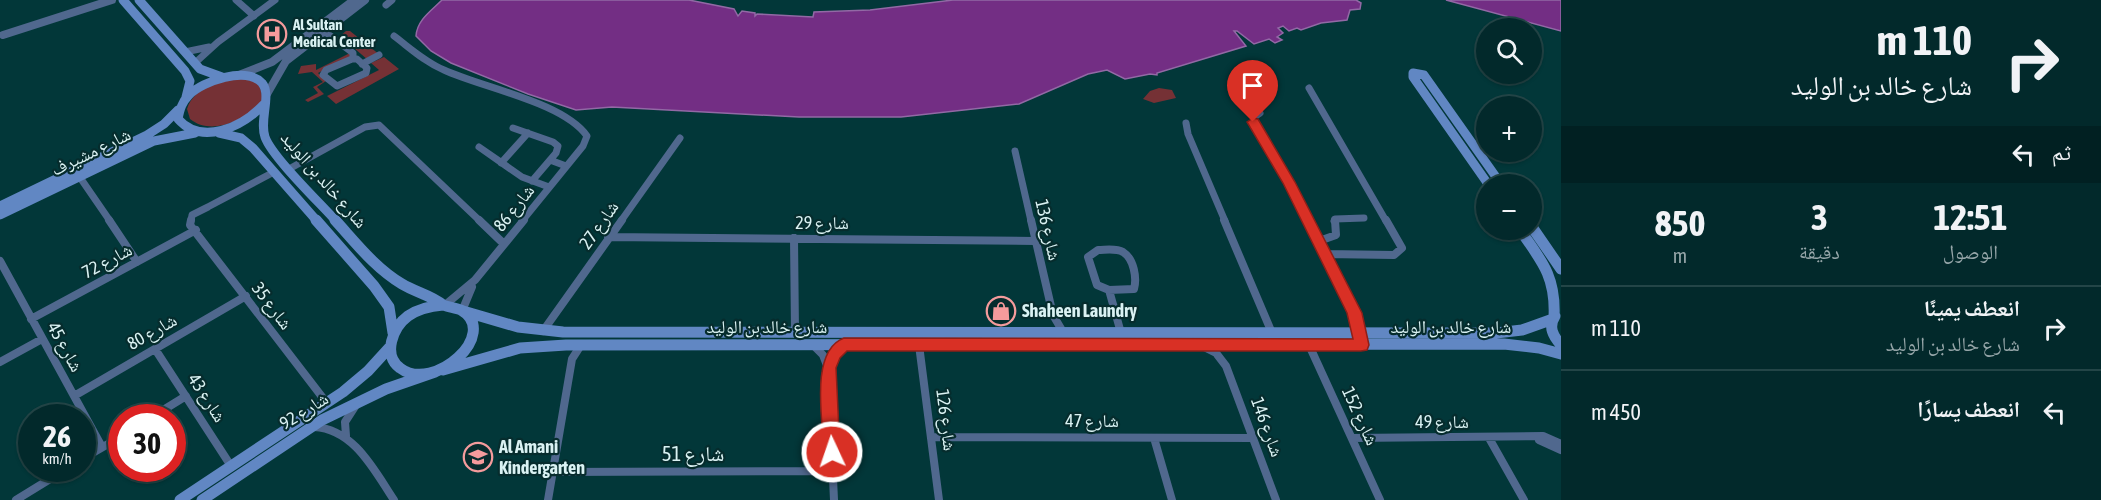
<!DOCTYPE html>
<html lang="ar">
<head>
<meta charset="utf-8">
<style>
	:root { --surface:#02292b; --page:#103537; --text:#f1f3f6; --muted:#96a6a9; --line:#234547 }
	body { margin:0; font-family:"Asap Condensed","Noto Naskh Arabic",sans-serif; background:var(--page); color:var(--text); direction:rtl; height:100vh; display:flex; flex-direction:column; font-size:22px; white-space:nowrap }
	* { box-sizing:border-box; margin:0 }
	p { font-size:20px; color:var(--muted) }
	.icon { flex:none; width:33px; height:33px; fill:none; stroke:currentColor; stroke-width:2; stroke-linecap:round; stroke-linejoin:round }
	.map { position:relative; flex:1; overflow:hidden; direction:ltr }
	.details { display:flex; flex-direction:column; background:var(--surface); width:540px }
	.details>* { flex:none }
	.top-card { background:#02292b; color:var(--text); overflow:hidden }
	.controls { position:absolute; left:1476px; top:18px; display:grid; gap:12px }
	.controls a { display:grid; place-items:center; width:66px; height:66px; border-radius:50%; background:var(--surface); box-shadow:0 2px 4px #0004,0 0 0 2px var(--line); font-size:30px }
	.speed { position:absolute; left:18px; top:404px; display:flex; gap:12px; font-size:30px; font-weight:700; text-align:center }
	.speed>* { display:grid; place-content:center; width:78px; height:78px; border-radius:50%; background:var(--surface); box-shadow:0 2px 4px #0004,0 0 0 2px var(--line); line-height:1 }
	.speed small { font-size:15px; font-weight:400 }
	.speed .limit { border:9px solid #d22; background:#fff; color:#111 }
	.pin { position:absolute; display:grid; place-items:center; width:51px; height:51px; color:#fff; margin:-62px -26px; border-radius:50% 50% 50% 0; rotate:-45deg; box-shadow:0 0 6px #0007 }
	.pin .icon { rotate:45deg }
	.me { position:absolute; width:66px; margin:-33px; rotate:357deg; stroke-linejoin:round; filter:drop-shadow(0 0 4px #0008) }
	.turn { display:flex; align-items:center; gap:21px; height:126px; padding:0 30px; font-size:27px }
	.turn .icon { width:78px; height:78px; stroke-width:2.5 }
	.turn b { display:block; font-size:42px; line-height:51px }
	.then { display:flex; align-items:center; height:57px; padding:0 30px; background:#0003; gap:12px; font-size:22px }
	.eta { display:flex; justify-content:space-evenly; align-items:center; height:102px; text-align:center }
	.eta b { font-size:36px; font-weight:700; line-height:42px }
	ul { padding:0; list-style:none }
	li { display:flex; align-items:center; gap:18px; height:84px; padding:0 30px; border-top:2px solid var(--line) }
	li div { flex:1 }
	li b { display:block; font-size:22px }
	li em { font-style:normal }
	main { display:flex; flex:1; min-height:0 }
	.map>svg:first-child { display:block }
	.green { fill:#753135 }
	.water { fill:#732e84; stroke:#9269a5; stroke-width:1.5 }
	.building { fill:#27524a; stroke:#3b675e; stroke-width:1.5 }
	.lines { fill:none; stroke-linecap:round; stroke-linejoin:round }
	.minor-far1 { stroke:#50688e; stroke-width:7 }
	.minor { stroke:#50688e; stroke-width:8 }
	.tertiary { stroke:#50688e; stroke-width:8 }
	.secondary-far1 { stroke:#6187c3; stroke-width:9 }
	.secondary { stroke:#6187c3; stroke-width:11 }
	.route { fill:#d93025; stroke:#8d1f18; stroke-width:1.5 }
	.labels { text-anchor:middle; stroke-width:4.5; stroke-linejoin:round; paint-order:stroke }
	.far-poi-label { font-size:15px; font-weight:bold; fill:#daf2f3; stroke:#062c2d; text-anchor:start }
	.street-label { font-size:18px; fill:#daf2f3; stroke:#062c2d }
	.poi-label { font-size:18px; font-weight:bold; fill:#daf2f3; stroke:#062c2d; text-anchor:start }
	.near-street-label { font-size:21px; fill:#daf2f3; stroke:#062c2d }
</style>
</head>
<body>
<main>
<section class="details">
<div class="top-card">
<div class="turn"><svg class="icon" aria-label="right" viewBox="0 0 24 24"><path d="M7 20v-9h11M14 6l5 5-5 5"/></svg><div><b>110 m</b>شارع خالد بن الوليد</div></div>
<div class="then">ثم<svg class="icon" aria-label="left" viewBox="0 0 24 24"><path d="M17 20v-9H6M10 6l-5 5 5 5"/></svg></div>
</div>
<div class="eta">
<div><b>12:51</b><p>الوصول</p></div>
<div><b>3</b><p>دقيقة</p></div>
<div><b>850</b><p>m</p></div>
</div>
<ul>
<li><svg class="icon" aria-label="right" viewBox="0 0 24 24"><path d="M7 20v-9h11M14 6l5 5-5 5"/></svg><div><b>انعطف يمينًا</b><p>شارع خالد بن الوليد</p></div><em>110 m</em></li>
<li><svg class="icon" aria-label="left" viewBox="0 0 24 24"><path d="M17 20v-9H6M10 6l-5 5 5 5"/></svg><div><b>انعطف يسارًا</b></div><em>450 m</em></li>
</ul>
</section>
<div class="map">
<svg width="1561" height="500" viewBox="0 0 1561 500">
	<rect width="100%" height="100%" fill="#023739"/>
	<!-- green -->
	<path class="green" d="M346 31H350L380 55 368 60 340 36Z
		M350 53 353 56 318 73 326 81 317 87 324 94 308 102 305 100 318 93 313 87 323 82 312 72 298 74 301 66 316 64V70Z
		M384 57 399 69 336 104 327 96 379 70 371 63Z
		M238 78 259 82 263 100C248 119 212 137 190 119L187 109C194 87 218 83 238 78Z
		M1159 88 1172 90 1176 98 1154 103 1143 99 1150 91Z"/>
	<!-- water -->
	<path class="water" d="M442 0H689L734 9 738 16 742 11 755 13V16L757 14 813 17 814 12 870 10 953 0H1356L1361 3 1360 9 1350 10 1347 20 1321 23 1301 30 1297 28 1289 31 1283 26 1278 28 1283 33 1277 37 1282 40 1275 43 1269 39 1254 44 1237 31H1234L1246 46 1157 73V75L1150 74 1125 79 1107 70 1088 74 1019 104 901 117H799L612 107 576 110 528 94 451 63 431 51 416 36C417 20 431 11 442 0Z
		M1446 0H1561V31Z"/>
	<!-- building -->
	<path class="building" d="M270 27 284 31 272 40 259 36Z"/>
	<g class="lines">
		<!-- minor-far1 -->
		<path class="minor-far1" d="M236 0 254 16
			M386 5 392 0
			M324 31 353 53V59
			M394 36C410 48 425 62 444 70 483 88 563 102 587 136L583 146 522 221
			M185 52 209 47
			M352 59H357L367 68 366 73 337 86 323 75 326 70Z
			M196 62 218 42 275 0
			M362 64 379 55
			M1309 88 1386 221
			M1260 113 1254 117 1253 122 1289 182 1309 221
			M1186 123 1188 134 1225 221
			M513 128 553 142 558 146 556 153 532 181
			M479 147 522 177 549 187
			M1015 151 1031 221
			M550 160 566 166
			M501 163 528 133
			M289 169 365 127 379 125 480 221
			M79 176 110 221
			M204 209 274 172
			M191 221 192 215 208 207
			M621 221 680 138
			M1334 221 1335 219 1364 218"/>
		<!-- minor -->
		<path class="minor" d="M109 220 137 262
			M191 220 190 225 326 402
			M479 220 504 244
			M1031 220 1053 315 1063 332
			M1224 220 1272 333
			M1308 220 1355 313 1359 335
			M608 237 1035 241
			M794 238 795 332
			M1319 241 1336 235 1335 220
			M1098 250C1106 250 1116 248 1123 252 1134 259 1137 278 1134 289L1109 290 1097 285 1088 257Z
			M1325 254 1394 255 1402 248 1386 220
			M0 261 102 447
			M1109 290 1121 333
			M445 305 475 280 524 220
			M462 311 472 287
			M31 319 196 230
			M543 331 622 220
			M813 345 823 355 828 368 834 500
			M919 345 939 500
			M1309 345 1380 500
			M1202 346 1216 353 1226 366 1276 500
			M155 349 231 466
			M0 362 42 339
			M829 366 834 354 844 345
			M74 396 246 296
			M152 417 186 396
			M314 427C354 429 374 470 394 500
			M346 436 345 422 356 405
			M931 437 1253 438
			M1154 438 1172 500
			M1352 438 1543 436 1561 444
			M1489 438 1524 500
			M1539 440 1561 450
			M82 459 122 436
			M553 472 833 471
			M16 500 68 468
			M548 500 572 359 581 345"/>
		<!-- tertiary -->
		<path class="tertiary" d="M3 35 112 0
			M239 75 272 62 354 0
			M267 94 286 61 365 0"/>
		<!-- secondary-far1 -->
		<path class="secondary-far1" d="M123 0 185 71 190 81 186 97
			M139 0 200 69 222 77
			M263 105C242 127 202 146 178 119 180 109 182 102 189 95 203 81 246 66 262 83 272 95 259 120 265 137 272 157 320 203 336 221
			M219 133 241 138 253 148 317 221
			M1488 184 1413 77V73L1424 75 1501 184
			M0 206 147 135 164 124 178 110
			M0 215 154 141 195 133"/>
		<!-- secondary -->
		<path class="secondary" d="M316 220 374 286 389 307 393 333
			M335 220C356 243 375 268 402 284 415 292 431 295 443 305
			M1532 227 1561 269
			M1520 230C1542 261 1556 277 1554 317
			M443 305C448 307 456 308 461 310 501 333 434 394 400 368 382 355 393 327 408 316 418 309 431 306 443 305Z
			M463 311 518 327 563 332 1496 333 1522 330 1553 319
			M1555 316C1548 327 1553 336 1561 345
			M443 370 520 348 566 345 1504 344 1539 348 1561 354
			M180 500 343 392 368 371 389 348
			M202 500 322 420 386 389 435 372"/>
	</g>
	<!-- route -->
	<path class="route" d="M1253 118 1258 119 1295 182 1362 313 1369 345 1367 350 1361 351H847L840 358 836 368 840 452 838 457 832 459 826 457 824 452C823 422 809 351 844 338L1353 339 1347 313 1283 183 1247 122Z"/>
	<!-- icons -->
	<defs>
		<g id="hospital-ring" transform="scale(1.5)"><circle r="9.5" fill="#062c2d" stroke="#f59b9c" stroke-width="1.5"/><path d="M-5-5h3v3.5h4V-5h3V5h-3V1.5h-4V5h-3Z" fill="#f59b9c"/></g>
		<g id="shop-ring" transform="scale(1.5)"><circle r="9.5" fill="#062c2d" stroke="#f59b9c" stroke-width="1.5"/><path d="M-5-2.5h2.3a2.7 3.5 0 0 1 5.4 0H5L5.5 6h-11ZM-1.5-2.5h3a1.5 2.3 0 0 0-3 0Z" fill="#f59b9c"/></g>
		<g id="school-ring" transform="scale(1.5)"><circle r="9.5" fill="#062c2d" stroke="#f59b9c" stroke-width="1.5"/><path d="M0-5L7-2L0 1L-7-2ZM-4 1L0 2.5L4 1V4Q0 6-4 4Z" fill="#f59b9c"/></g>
	</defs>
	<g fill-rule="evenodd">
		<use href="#hospital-ring" x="272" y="34"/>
		<use href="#shop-ring" x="1001" y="311"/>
		<use href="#school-ring" x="478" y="457"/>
	</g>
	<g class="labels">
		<!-- far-poi labels -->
		<g class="far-poi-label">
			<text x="293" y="30">Al Sultan<tspan x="293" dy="17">Medical Center</tspan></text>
		</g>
		<!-- street labels -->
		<g class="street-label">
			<text transform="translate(91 152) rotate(-26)" y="6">شارع مشيرف</text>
			<text transform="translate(324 180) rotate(49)" y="6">شارع خالد بن الوليد</text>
			<text transform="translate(514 208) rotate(-52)" y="6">شارع 86</text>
			<text x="822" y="229">شارع 29</text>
			<text transform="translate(599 225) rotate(-55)" y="6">شارع 27</text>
			<text transform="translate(1048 230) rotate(77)" y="6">شارع 136</text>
			<text transform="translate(107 261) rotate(-28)" y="6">شارع 72</text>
			<text transform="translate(272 306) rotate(53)" y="6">شارع 35</text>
			<text x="767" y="333">شارع خالد بن الوليد</text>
			<text x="1451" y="333">شارع خالد بن الوليد</text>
			<text transform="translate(152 332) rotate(-30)" y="6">شارع 80</text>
			<text transform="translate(65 347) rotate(61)" y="6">شارع 45</text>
			<text transform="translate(207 398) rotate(57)" y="6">شارع 43</text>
			<text transform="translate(304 411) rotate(-32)" y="6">شارع 92</text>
			<text transform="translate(1360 416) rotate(65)" y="6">شارع 152</text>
			<text transform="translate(946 420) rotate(83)" y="6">شارع 126</text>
			<text x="1092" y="427">شارع 47</text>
			<text x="1442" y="428">شارع 49</text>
			<text transform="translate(1267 427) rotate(70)" y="6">شارع 146</text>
		</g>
		<!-- poi labels -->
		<g class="poi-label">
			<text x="1022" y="317">Shaheen Laundry</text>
			<text x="499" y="453">Al Amani<tspan x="499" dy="21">Kindergarten</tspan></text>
		</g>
		<!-- near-street labels -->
		<g class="near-street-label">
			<text x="693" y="461">شارع 51</text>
		</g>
	</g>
</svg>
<div class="controls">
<a><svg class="icon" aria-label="search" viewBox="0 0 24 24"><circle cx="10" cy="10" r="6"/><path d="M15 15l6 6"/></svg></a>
<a>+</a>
<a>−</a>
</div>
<div class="speed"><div>26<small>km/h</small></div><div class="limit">30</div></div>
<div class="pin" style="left:1253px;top:122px;background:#d93025"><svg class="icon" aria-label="arrive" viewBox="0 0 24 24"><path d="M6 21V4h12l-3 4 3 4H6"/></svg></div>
<svg class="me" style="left:832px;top:452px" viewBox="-20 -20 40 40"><circle r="17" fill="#d93025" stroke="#fff" stroke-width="3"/><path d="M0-11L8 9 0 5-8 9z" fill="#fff"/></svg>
</div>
</main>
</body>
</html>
